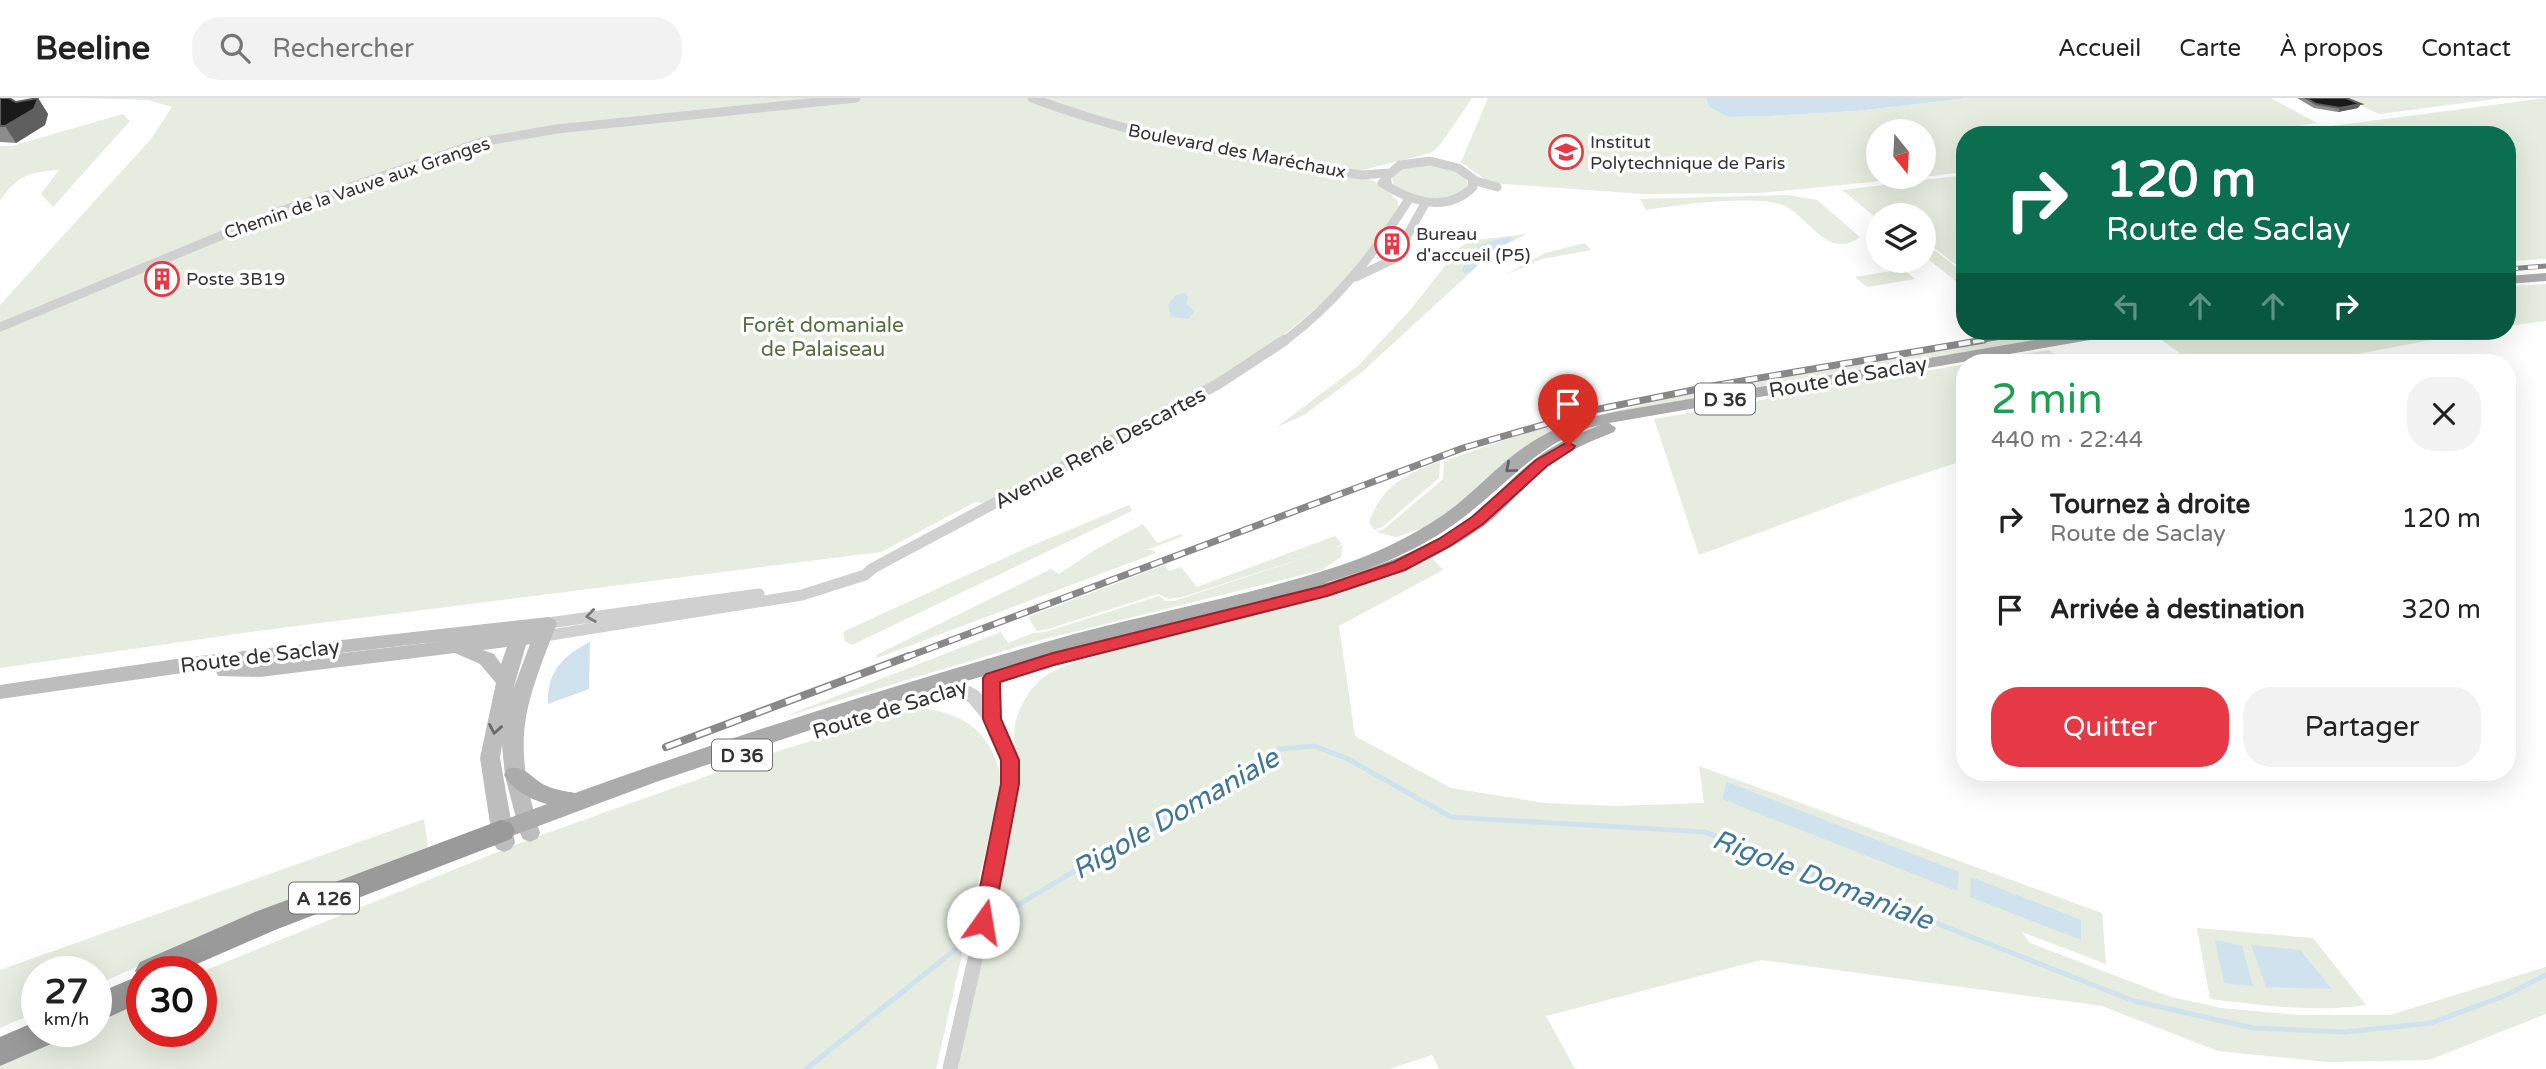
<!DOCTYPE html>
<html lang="fr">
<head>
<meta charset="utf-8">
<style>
	:root { --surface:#fff; --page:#f2f2f2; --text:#222; --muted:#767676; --line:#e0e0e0; --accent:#e63946 }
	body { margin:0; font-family:"Varela Round",sans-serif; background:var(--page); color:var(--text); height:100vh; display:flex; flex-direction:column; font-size:26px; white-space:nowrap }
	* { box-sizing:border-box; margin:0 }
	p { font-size:23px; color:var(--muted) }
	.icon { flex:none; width:38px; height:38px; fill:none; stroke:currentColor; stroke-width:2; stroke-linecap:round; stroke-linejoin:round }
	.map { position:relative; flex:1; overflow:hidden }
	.sheet { position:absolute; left:1956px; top:256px; width:560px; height:427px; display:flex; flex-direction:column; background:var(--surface); border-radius:28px; box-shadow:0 7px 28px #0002 }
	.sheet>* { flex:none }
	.top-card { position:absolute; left:1956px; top:28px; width:560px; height:214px; border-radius:28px; box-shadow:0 7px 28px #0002; background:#0b6e4f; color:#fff; overflow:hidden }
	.needle { width:46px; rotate:162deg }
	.fabs { position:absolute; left:1866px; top:21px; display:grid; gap:14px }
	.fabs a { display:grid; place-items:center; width:70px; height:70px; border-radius:50%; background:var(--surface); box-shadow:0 7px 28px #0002; font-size:35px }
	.speed { position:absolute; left:21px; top:858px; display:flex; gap:14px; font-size:35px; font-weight:700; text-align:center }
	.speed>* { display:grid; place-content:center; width:91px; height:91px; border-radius:50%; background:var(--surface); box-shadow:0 7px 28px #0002; line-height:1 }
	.speed small { font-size:18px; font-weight:400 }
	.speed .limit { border:10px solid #d22; background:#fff; color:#111 }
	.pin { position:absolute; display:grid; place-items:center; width:60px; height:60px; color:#fff; margin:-72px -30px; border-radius:50% 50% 50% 0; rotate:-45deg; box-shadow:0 0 7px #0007 }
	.pin .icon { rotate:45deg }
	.me { position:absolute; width:77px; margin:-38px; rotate:13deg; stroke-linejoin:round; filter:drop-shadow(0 0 5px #0008) }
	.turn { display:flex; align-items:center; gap:24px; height:147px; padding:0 35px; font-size:32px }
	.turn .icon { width:91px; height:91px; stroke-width:2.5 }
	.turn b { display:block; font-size:49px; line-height:60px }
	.lanes { display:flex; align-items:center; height:66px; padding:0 35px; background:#0003; justify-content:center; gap:35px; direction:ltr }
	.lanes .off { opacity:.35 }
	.round { display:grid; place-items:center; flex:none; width:74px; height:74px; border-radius:28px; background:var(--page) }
	.headline { display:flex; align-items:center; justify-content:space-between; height:119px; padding:0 35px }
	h1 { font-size:42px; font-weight:600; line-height:52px; color:#1e9e55 }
	.primary-button { display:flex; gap:14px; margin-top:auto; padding:14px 35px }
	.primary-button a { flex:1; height:80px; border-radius:28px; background:var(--accent); color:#fff; font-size:28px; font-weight:600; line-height:80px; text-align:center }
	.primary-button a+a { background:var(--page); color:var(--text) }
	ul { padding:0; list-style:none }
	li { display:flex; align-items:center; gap:21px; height:91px; padding:0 35px }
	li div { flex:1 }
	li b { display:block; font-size:26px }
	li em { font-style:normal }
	header { display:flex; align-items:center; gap:42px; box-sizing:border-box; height:98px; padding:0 35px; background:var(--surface); border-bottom:2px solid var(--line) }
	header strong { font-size:33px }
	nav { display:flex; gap:38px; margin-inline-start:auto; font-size:24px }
	.search { width:490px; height:63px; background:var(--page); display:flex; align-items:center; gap:18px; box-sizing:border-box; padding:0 24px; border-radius:28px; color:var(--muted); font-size:26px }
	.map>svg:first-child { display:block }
	.green { fill:#e6ecdf }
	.water { fill:#cfe2ee }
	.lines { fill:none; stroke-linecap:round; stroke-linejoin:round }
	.stream { stroke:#cfe2ee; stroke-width:5 }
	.street-far2 { stroke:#d0d0d0; stroke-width:9 }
	.street-far1 { stroke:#d0d0d0; stroke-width:11 }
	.street { stroke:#d0d0d0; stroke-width:15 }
	.secondary { fill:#bdbdbd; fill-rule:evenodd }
	.primary { fill:#ababab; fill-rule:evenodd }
	.highway { fill:#9a9a9a; fill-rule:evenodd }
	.rail-far2-casing { stroke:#888; stroke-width:5 }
	.rail-far1-casing { stroke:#888; stroke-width:7 }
	.rail-casing { stroke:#888; stroke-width:8 }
	.rail-far2 { stroke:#fff; stroke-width:3.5; stroke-dasharray:10; stroke-linecap:butt }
	.rail-far1 { stroke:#fff; stroke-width:4.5; stroke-dasharray:12; stroke-linecap:butt }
	.rail { stroke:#fff; stroke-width:5; stroke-dasharray:16; stroke-linecap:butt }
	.wall { fill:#8c8c8c }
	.shaded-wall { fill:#5f5f5f }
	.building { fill:#1a1a1a; stroke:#5f5f5f; stroke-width:2 }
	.oneway { stroke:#636363 }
	.oneway2 { stroke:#7a7a7a }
	.oneway3 { stroke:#6a6a6a }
	.route { fill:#e63946; stroke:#96252e; stroke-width:2 }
	.labels { text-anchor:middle; stroke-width:7; stroke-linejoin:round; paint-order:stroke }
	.far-poi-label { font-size:18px; fill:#333; stroke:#fff; text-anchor:start }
	.far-street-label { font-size:18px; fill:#333; stroke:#fff }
	.shield { fill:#fff; stroke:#707070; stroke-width:2 }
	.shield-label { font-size:19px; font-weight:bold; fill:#333 }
	.park-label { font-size:21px; fill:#56703f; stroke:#fff }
	.street-label { font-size:21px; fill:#333; stroke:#fff }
	.near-water-label { font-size:28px; font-style:italic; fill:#3f7597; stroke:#fff }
</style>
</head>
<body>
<header>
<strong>Beeline</strong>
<div class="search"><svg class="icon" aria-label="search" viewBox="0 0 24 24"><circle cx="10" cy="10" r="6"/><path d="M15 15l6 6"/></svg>Rechercher</div>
<nav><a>Accueil</a><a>Carte</a><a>À propos</a><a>Contact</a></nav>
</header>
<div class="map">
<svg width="2546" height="971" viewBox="0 0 2546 971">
	<rect width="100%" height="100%" fill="#fff"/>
	<!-- green -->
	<path class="green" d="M81 0H1032L1098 27 1157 43 1290 70 1366 80 1379 85 1397 102 1399 109C1382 136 1363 162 1341 186 1285 245 1211 286 1140 324 1090 351 1039 379 989 406L975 404 881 454 265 532 0 570V207L151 41 172 9 148 2Z
		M1041 0H1472L1440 47 1431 55 1355 74 1304 66 1124 29Z
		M1488 0H1706L1709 9 1728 19 1771 18 1856 13 1969 0H2271L2317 25 2228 37H1965V74L1923 79V33H1878V79H1922L1760 95 1644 96 1490 85 1461 64Z
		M2346 0H2503L2379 16Z
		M2546 0V161L2508 163V37H2263Z
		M123 16 130 23 53 109 41 96 59 72C28 75 20 76 0 102V48H12Z
		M1430 66C1445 69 1463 70 1468 87 1452 114 1414 97 1393 88L1392 77 1405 69Z
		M1965 77V174L1923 141V117H1878V121L1842 92Z
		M1788 97 1817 102 1860 139C1829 162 1811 123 1787 109 1763 95 1675 107 1646 112L1640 101Z
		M1527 136 1496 151 1362 274 1304 317 1277 329 1358 268 1411 211 1460 149 1475 142Z
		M1923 143 1965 176V183L1957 184 1923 157Z
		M1585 145 1591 152 1542 161 1503 178 1545 155Z
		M1903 171 1915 181 1867 189 1855 179Z
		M2546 186V223L2508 228V188Z
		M2053 233H2099L1570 328 1427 429 1396 439 1376 434 1384 431 1443 381 1444 363 1525 335 1678 298Z
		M2149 233H2478L2316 264H2192Z
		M2049 252 2065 264H1976Z
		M1965 266V362L1883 389 1699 457 1654 321Z
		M1440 363 1439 380 1382 429 1374 432 1369 424C1383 387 1405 377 1440 363Z
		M1129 407 1132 413 852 547 845 543 843 534 847 532 1024 451Z
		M1143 426 1157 445 1181 436 1183 438 1146 452H1153L1156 455 877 560 876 557 1051 471 1059 476 1098 450Z
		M1335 438 1342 446 1334 450 1186 498 1169 501 1158 496 1045 532 1037 533 1028 519 1165 467 1169 473 1181 469 1197 489Z
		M1343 447 1341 459 1322 472 1037 543 783 619 1001 534 1008 545 1033 535 1045 534 1159 498 1166 503H1174Z
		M1432 460 1443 472 1339 528 1355 638 1451 690 1545 705 1614 708 1704 705 1699 668 2102 815 2106 866 2022 834 2030 845 2171 899 2221 910 2300 917H2390L2546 869V916L2429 962 2328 964 2218 953 2102 908 1761 862 1546 918 1575 971H1439L1432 957 1389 971H957L1015 694C1018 675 1015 659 1014 639 1013 617 1030 586 1050 575 1060 569 1071 566 1081 562L1328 497Z
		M920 610C966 615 995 637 1001 685L936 971H0V965L70 933H96V921L142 900V933H201V874L530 741 778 653Z
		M424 721 428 749 238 824 96 887V873H37V914L0 930V872Z
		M2197 830 2313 840 2366 907C2315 915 2261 907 2210 901Z"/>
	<!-- water -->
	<path class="water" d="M1706 0H1969L1856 13 1771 18 1728 19 1709 9Z
		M1510 139 1514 142 1496 150 1470 174 1464 176 1462 172C1473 146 1483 144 1510 139Z
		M1185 195 1188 199 1186 206 1195 213 1188 221 1171 219 1168 206 1176 197Z
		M590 544 589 591 548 606C547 574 562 558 590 544Z
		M1727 684 1959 774 1957 793 1722 701Z
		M1971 779 2081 822V842L1970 799Z
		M2215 842 2242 848 2253 888 2224 885Z
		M2251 847 2300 852 2332 891 2266 889Z"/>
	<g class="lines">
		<!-- stream -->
		<path class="stream" d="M1009 812 1280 651 1314 648 1346 660 1451 719 1705 734 2134 903 2253 930 2345 934 2431 925 2504 898 2546 877
			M806 971 956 851"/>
		<!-- street-far2 -->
		<path class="street-far2" d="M1032 0C1139 40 1249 60 1361 77L1389 75
			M1382 85C1410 103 1446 116 1473 89L1472 81
			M1388 88 1386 79 1400 67 1430 63 1458 70 1476 83 1497 89
			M1356 179 1394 161 1426 104
			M0 229 278 114 481 44 557 31 856 0
			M1283 244C1336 205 1374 156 1409 101"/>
		<!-- street-far1 -->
		<path class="street-far1" d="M548 525 759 496
			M544 538 802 497 865 477 873 470 1218 286 1285 242"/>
		<!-- street -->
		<path class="street" d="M989 568 993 591 992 621
			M943 582 974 599 992 621 1010 662 1008 703 995 774 950 971"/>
		<!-- secondary -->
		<path class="secondary" d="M548 519 554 521 557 525C523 613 511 640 540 735L537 741 530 744 523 741 520 735 505 678 502 647 500 660 515 745 511 751 504 754 497 751 493 745 480 660 496 585 480 566 455 555 260 579 218 578 216 573 218 570 0 601V587L190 559ZM452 542 260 565H254ZM530 546 513 592 526 547ZM507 549 501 566 494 556 483 552Z"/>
		<!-- primary -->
		<path class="primary" d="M2546 175V183L2508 186V178Z
			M2087 233H2121L2113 238 1609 325 1616 330 1614 334C1591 343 1567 353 1548 368 1524 387 1506 412 1481 430 1412 479 1328 499 1247 519L1240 517 1237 512 1239 509 1098 544 879 609 656 684 501 742 493 740 490 733 493 726 547 706C531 702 512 692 504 677L507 671C525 665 532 682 547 688 555 692 566 693 575 695 739 636 906 583 1074 536 1167 511 1262 495 1353 463 1390 449 1428 430 1459 405 1487 382 1511 354 1544 337 1574 320 1609 315 1643 309ZM1600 327C1577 336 1554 346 1534 362 1512 379 1493 402 1471 419 1429 450 1379 468 1330 484L1325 485C1373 471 1420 452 1460 422 1507 387 1541 341 1600 327Z"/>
		<!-- highway -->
		<path class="highway" d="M501 722 511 725 515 733 511 741 275 832 181 873H142V904L96 925V896L138 878 135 873 140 864 255 814Z
			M37 923V933H62L58 943 0 968V939Z"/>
		<!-- rail-far2 casing -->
		<g class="rail-far2-casing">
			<path id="rail-far2" d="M2508 171 2546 168
				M1973 244 2035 233"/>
		</g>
		<!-- rail-far1 casing -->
		<g class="rail-far1-casing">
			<path id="rail-far1" d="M904 560 1463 350 1594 312 1718 287 1984 242"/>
		</g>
		<!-- rail casing -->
		<g class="rail-casing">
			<path id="rail" d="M666 649 909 558"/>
		</g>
		<!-- rail-far2 -->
		<use href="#rail-far2" class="rail-far2"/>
		<!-- rail-far1 -->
		<use href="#rail-far1" class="rail-far1"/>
		<!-- rail -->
		<use href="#rail" class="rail"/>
	</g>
	<!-- wall -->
	<path class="wall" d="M0 0 16 4 38 0 48 16 45 27 16 45 0 44Z
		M2297 0H2346L2358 10 2338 14 2314 10Z"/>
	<!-- shaded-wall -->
	<path class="shaded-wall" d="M38 0 48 16 45 27 16 45 5 28Z
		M2361 6 2358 10 2338 14 2340 10Z"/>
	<!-- building -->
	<path class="building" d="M0 0H9L16 4 38 0 34 11 5 28H0Z
		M2306 0H2346L2361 6 2340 10 2316 6Z"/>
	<!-- one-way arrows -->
	<defs><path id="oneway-chevron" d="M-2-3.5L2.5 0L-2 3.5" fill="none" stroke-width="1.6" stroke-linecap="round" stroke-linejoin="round" transform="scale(1.75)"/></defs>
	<use class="oneway" href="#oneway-chevron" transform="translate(1510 370) rotate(139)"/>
	<use class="oneway2" href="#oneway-chevron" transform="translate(591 518) rotate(172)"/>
	<use class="oneway3" href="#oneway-chevron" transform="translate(495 631) rotate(100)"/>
	<!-- route -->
	<path class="route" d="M1568 344 1575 348 1573 351 1547 368 1483 426 1450 448 1405 472 1327 498 1054 567 1000 584 1001 621 1019 662V686L993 824 990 830 983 832 976 830 973 824 1001 686V662L983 621V580L986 576 1053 555 1323 488 1394 464 1439 441 1472 419 1536 362Z"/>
	<!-- icons -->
	<defs>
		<g id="university-ring" transform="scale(1.75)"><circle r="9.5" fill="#fff" stroke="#e63946" stroke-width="1.5"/><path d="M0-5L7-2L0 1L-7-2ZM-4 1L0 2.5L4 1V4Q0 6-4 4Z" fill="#e63946"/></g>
		<g id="building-ring" transform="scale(1.75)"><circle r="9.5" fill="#fff" stroke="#e63946" stroke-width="1.5"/><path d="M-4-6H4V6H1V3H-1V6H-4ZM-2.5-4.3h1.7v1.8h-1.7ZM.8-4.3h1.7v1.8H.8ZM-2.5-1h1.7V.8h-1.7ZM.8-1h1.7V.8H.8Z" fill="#e63946"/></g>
	</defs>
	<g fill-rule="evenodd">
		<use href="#university-ring" x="1566" y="54"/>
		<use href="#building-ring" x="1392" y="146"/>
		<use href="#building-ring" x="162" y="181"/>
	</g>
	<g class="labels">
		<!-- far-poi labels -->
		<g class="far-poi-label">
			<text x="1590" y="50">Institut<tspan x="1590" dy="21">Polytechnique de Paris</tspan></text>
			<text x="1416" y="142">Bureau<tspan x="1416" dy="21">d'accueil (P5)</tspan></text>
			<text x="186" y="187">Poste 3B19</text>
		</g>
		<!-- far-street labels -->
		<g class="far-street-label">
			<text transform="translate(1237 53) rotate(11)" y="6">Boulevard des Maréchaux</text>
			<text transform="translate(357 90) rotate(-19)" y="6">Chemin de la Vauve aux Granges</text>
		</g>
		<!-- shield labels -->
		<g class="shield">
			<rect x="1695" y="285.5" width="60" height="31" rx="5"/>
			<rect x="712" y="641.5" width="60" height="31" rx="5"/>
			<rect x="289" y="784.5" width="70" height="31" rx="5"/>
		</g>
		<g class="shield-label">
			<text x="1725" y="308">D 36</text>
			<text x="742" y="664">D 36</text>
			<text x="324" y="807">A 126</text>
		</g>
		<!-- park labels -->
		<g class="park-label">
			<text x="823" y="234">Forêt domaniale<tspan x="823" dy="24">de Palaiseau</tspan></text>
		</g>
		<!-- street labels -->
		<g class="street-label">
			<text transform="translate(1848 279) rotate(-10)" y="7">Route de Saclay</text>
			<text transform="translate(1100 350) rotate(-28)" y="7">Avenue René Descartes</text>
			<text transform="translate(260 558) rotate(-7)" y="7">Route de Saclay</text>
			<text transform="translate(890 611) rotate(-17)" y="7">Route de Saclay</text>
		</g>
		<!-- near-water labels -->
		<g class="near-water-label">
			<text transform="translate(1175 715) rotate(-30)" y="10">Rigole Domaniale</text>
			<text transform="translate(1823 781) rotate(21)" y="10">Rigole Domaniale</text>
		</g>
	</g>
</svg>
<div class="fabs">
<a><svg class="needle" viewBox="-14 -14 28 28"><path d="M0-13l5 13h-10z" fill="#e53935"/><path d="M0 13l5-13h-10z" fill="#767676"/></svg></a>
<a><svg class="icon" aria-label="layers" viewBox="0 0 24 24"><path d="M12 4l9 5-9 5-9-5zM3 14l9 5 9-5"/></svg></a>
</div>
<div class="speed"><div>27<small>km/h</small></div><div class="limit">30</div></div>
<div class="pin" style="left:1568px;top:348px;background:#d93025"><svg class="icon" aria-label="arrive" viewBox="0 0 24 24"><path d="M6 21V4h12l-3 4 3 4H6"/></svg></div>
<svg class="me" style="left:983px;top:824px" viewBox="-20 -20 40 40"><circle r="19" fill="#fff"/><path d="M0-13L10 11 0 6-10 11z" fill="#e63946"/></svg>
<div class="top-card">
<div class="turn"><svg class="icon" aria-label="right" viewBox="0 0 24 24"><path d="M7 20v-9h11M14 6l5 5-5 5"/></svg><div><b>120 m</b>Route de Saclay</div></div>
<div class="lanes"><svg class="icon off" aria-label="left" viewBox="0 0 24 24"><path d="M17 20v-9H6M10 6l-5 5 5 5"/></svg><svg class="icon off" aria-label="ahead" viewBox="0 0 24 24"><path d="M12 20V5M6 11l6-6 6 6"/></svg><svg class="icon off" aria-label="ahead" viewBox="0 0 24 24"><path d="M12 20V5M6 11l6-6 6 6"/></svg><svg class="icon" aria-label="right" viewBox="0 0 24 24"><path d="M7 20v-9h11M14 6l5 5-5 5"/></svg></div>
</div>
<section class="sheet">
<div class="headline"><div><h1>2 min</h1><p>440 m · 22:44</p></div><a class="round"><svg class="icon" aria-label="close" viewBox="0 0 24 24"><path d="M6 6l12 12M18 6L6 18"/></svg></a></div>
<ul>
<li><svg class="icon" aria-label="right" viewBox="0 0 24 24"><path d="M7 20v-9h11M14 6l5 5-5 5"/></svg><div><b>Tournez à droite</b><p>Route de Saclay</p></div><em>120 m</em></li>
<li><svg class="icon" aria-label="arrive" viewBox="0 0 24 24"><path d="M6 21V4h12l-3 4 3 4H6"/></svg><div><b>Arrivée à destination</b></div><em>320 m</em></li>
</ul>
<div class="primary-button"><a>Quitter</a><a>Partager</a></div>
</section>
</div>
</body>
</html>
